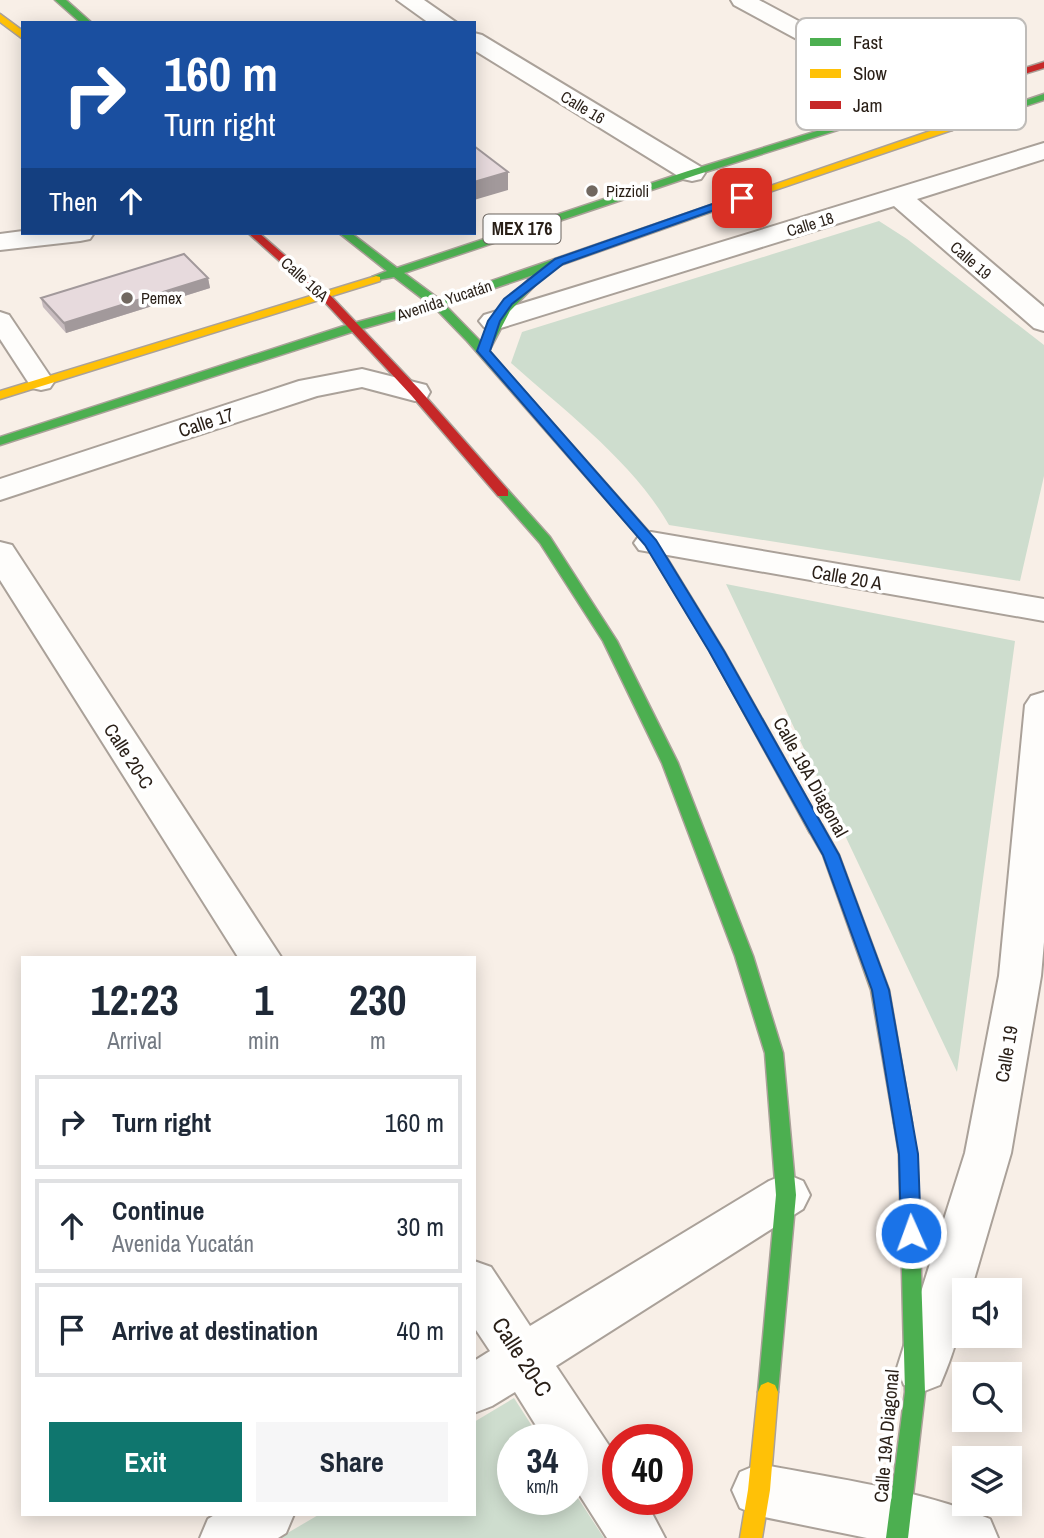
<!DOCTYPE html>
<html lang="en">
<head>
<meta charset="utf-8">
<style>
	:root { --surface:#fff; --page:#f6f6f7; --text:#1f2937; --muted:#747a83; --line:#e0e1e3; --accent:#0f766e }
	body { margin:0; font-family:"Archivo Narrow",sans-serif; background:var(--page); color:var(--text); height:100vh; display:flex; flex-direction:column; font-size:26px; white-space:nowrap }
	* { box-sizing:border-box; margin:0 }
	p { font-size:23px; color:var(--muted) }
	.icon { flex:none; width:38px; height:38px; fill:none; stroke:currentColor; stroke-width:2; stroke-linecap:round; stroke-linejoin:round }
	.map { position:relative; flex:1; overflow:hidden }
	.details { position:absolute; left:21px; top:956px; width:455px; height:560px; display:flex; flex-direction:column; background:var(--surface); border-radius:0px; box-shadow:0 4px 18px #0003 }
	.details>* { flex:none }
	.banner { position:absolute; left:21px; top:21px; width:455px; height:214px; border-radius:0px; box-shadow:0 4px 18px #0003; background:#1a4fa0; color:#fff; overflow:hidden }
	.buttons { position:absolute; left:952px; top:1278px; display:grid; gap:14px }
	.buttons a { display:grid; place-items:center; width:70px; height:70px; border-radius:0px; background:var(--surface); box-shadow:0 4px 18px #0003; font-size:35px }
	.speed { position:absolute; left:497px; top:1424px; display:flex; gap:14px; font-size:35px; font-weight:700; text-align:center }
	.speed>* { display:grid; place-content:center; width:91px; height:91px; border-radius:50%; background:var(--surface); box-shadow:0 4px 18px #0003; line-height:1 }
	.speed small { font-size:18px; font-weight:400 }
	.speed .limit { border:10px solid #d22; background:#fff; color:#111 }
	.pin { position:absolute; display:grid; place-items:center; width:60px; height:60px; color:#fff; margin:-30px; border-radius:14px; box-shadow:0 4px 10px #0006 }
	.me { position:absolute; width:77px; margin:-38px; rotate:358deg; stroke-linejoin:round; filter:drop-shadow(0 0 5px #0008) }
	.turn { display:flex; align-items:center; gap:24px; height:147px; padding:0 28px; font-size:32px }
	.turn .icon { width:91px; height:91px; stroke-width:2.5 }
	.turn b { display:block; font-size:49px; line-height:60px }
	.then { display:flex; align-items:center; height:66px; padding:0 28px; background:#0003; gap:14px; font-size:26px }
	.eta { display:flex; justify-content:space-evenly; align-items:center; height:119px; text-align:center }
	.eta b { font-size:42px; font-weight:700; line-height:49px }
	.cta { display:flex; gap:14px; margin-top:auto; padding:14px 28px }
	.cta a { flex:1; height:80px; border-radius:0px; background:var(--accent); color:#fff; font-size:28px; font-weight:700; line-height:80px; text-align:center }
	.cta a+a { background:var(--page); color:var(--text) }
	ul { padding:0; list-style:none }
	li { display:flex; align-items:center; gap:21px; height:94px; margin:0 14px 10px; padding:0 14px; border:4px solid var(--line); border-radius:0px }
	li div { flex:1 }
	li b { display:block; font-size:26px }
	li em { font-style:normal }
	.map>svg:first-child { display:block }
	.green { fill:#ceddce }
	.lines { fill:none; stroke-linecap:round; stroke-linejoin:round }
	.lane-casing { stroke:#aaa199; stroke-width:4 }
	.street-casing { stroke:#aaa199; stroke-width:4 }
	.fast-casing { stroke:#aaa199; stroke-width:3 }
	.slow-casing { stroke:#aaa199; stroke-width:3 }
	.jam-casing { stroke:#aaa199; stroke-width:3 }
	.lane { fill:#fefdfb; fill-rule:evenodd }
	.street { fill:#fefdfb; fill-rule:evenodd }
	.fast { fill:#4caf50; fill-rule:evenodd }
	.slow { fill:#ffc107; fill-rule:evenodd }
	.jam { fill:#c62828; fill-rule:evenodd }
	.wall { fill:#c7bbbe }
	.shaded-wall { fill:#a2999b }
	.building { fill:#e7dadd; stroke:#a2999b; stroke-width:2 }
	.route { fill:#1a73e8; stroke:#114b97; stroke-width:2 }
	.poi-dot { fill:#716860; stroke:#fff; stroke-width:2.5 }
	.labels { text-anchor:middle; stroke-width:7; stroke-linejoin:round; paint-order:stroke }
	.far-street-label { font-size:16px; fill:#291f17; stroke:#fff }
	.far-poi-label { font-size:16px; fill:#291f17; stroke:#fff; text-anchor:start }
	.shield { fill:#fff; stroke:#69625d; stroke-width:2 }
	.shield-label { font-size:18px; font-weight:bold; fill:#291f17 }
	.street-label { font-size:19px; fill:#291f17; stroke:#fff }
	.near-street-label { font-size:23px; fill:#291f17; stroke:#fff }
	.key { fill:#fff; stroke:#bfbcb9; stroke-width:2 }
	.key-label { font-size:19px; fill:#291f17 }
</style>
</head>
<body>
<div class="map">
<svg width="1044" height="1538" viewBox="0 0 1044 1538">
	<rect width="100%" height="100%" fill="#f8efe7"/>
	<!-- green -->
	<path class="green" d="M879 221 907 239 1044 345V476L1020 581 669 525C633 462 565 411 511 363L522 332Z
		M726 584 1015 641 957 1072Z
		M514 1398 541 1440H513V1500H572V1489L604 1538H279L320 1514H474V1422Z"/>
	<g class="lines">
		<!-- lane casing -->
		<g class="lane-casing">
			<path id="lane" d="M0 312 9 315 54 382 50 388 41 390 32 388 28 382 0 339Z"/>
		</g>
		<!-- street casing -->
		<g class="street-casing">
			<path id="street" d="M397 0H424L457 23H429Z
				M731 0H759L935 94 938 99 935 104 926 106 917 104 734 5Z
				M474 33 482 35 701 167 705 173 701 179 692 181 683 179 474 50Z
				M1044 143V159L917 199 1044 307V331L1034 328 894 206 504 327 494 330 484 327 479 321 484 315Z
				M23 231V233H94L90 239 80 241 0 250V234Z
				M362 369 426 385 430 392 426 399 415 401 362 387 317 396 0 500V479L299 381Z
				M651 532 1044 599V621L639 550 634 543 639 536Z
				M0 542 12 545 281 957H238L0 580Z
				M1044 692V942L1041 976 1011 1153 971 1290H964C964 1322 953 1355 940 1385L922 1392 904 1385 897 1368 965 1153 999 976 1025 705 1031 696Z
				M786 1174 803 1181 810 1195 803 1209 556 1366 618 1459V1500H645L665 1538H607L572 1483V1440H545L515 1392 492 1406 474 1413V1361L490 1351 474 1327V1261L491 1267 530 1326 769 1181Z
				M759 1464C836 1479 917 1489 990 1519L998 1538H867L759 1516 740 1508 732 1490 740 1472Z
				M216 1514H294L286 1533 278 1538H200L208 1519Z"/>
		</g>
		<!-- fast casing -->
		<g class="fast-casing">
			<path id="fast" d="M55 0H66L92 23H81Z
				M1044 94V100L952 130 943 128Z
				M898 106 907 108 696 175 404 273 439 299 714 204H722V208L538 273 544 276 510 311 489 351 656 540 724 651 824 829 822 833H810L710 651 646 545 467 341 435 308 358 330 0 445V437L350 324 428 303 394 277 372 281V277L387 271 339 233H351L397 268 688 171ZM533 275 501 307 481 342 445 305Z
				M503 489 508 490 550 537 617 641 678 763 753 956 783 1053 796 1195 778 1392 775 1399 768 1402 761 1399 758 1392 776 1195 765 1053 735 956 662 763 603 641 540 543 496 493Z
				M903 1115 910 1117 917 1154 925 1392 908 1538H886L905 1392 899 1154 894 1123 896 1117Z"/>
		</g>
		<!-- slow casing -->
		<g class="slow-casing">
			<path id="slow" d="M0 14 23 31V39L0 22Z
				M948 125 953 128 952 130 722 208 712 206Z
				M376 276 380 277V281L0 399V391Z
				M816 823 822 825 839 855 889 990 912 1123 910 1129 903 1131 896 1129 894 1123 871 990 823 855 808 829 810 825Z
				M768 1382 775 1385 778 1392 770 1490 762 1538H740L748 1490 758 1392 761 1385Z"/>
		</g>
		<!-- jam casing -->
		<g class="jam-casing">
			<path id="jam" d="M1044 62V68L906 110 897 108Z
				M248 233H259L329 294 419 389 508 490V496H498L411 395 321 298Z"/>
		</g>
		<!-- lane -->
		<use href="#lane" class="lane"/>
		<!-- street -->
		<use href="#street" class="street"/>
		<!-- fast -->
		<use href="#fast" class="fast"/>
		<!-- slow -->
		<use href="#slow" class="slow"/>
		<!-- jam -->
		<use href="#jam" class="jam"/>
	</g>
	<!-- wall -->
	<path class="wall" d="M208 278 210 288 66 333 43 307 41 298Z"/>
	<!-- shaded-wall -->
	<path class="shaded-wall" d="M508 172V190L474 200V182Z
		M208 278 210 288 66 333 64 323Z"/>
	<!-- building -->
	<path class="building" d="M474 146 508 172 474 182Z
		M184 254 208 278 64 323 41 298Z"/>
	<!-- route -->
	<path class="route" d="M738 195 748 198 563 264 512 304 500 321 490 351 656 540 724 651 839 855 889 990 918 1154 921 1233 918 1240 911 1242 904 1240 901 1233 899 1154 872 990 823 855 709 651 645 545 477 351 488 321 504 299 555 259Z"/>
	<!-- markers -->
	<g class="poi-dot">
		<circle cx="592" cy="191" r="7"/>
		<circle cx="127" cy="298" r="7"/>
	</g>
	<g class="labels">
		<!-- far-street labels -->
		<g class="far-street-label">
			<text transform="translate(583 107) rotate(31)" y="6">Calle 16</text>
			<text transform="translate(810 224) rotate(-17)" y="6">Calle 18</text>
			<text transform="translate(971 260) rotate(41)" y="6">Calle 19</text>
			<text transform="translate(305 279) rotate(42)" y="6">Calle 16A</text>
			<text transform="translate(444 300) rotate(-18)" y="6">Avenida Yucatán</text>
		</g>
		<!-- far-poi labels -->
		<g class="far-poi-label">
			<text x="606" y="197">Pizzioli</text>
			<text x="141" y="304">Pemex</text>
		</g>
		<!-- shield labels -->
		<rect class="shield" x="483.5" y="214.5" width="77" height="29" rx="5"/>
		<g class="shield-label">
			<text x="522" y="235">MEX 176</text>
		</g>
		<!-- street labels -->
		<g class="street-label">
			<text transform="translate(206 422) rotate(-18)" y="7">Calle 17</text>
			<text transform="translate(847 577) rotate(10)" y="7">Calle 20 A</text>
			<text transform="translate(129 756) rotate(57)" y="7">Calle 20-C</text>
			<text transform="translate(811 777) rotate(61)" y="7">Calle 19A Diagonal</text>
			<text transform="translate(1006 1054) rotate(-80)" y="7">Calle 19</text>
			<text transform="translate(886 1436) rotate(-85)" y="7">Calle 19A Diagonal</text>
		</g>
		<!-- near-street labels -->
		<g class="near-street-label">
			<text transform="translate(522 1357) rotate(57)" y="8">Calle 20-C</text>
		</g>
	</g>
	<!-- legend -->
	<rect x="796" y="18" width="230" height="112" rx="10" class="key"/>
	<rect x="810" y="38" width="31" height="8" fill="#4caf50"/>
	<rect x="810" y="69" width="31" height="9" fill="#ffc107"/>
	<rect x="810" y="101" width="31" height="8" fill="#c62828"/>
	<g class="key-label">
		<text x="853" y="49">Fast</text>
		<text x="853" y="80">Slow</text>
		<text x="853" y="112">Jam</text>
	</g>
</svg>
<div class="buttons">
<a><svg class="icon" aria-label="sound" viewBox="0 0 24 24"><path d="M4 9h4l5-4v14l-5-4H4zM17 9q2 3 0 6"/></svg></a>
<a><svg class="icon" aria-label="search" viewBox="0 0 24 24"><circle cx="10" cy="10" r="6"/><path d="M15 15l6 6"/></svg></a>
<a><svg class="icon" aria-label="layers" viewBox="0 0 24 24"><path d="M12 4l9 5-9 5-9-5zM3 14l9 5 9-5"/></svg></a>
</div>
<div class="speed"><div>34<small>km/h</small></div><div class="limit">40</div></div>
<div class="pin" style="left:742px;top:198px;background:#d93025"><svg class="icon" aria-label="arrive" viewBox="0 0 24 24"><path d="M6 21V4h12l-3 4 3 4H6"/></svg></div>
<svg class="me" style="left:911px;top:1233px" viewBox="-20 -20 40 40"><circle r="17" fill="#1a73e8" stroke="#fff" stroke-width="3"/><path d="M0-11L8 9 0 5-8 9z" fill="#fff"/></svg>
<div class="banner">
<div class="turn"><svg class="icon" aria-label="right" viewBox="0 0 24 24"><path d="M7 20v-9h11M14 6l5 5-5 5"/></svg><div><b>160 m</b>Turn right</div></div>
<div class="then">Then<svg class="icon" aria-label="ahead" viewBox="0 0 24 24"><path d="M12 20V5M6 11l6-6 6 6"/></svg></div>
</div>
<section class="details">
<div class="eta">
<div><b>12:23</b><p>Arrival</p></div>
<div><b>1</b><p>min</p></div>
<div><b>230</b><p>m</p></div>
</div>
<ul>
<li><svg class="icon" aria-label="right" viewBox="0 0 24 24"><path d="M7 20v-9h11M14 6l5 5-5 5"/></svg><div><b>Turn right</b></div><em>160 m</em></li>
<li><svg class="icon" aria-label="ahead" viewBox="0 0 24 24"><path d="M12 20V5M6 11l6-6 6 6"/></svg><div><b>Continue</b><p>Avenida Yucatán</p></div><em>30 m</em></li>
<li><svg class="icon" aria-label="arrive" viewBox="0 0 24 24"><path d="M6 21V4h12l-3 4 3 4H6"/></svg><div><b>Arrive at destination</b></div><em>40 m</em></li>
</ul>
<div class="cta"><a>Exit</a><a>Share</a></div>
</section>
</div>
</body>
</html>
